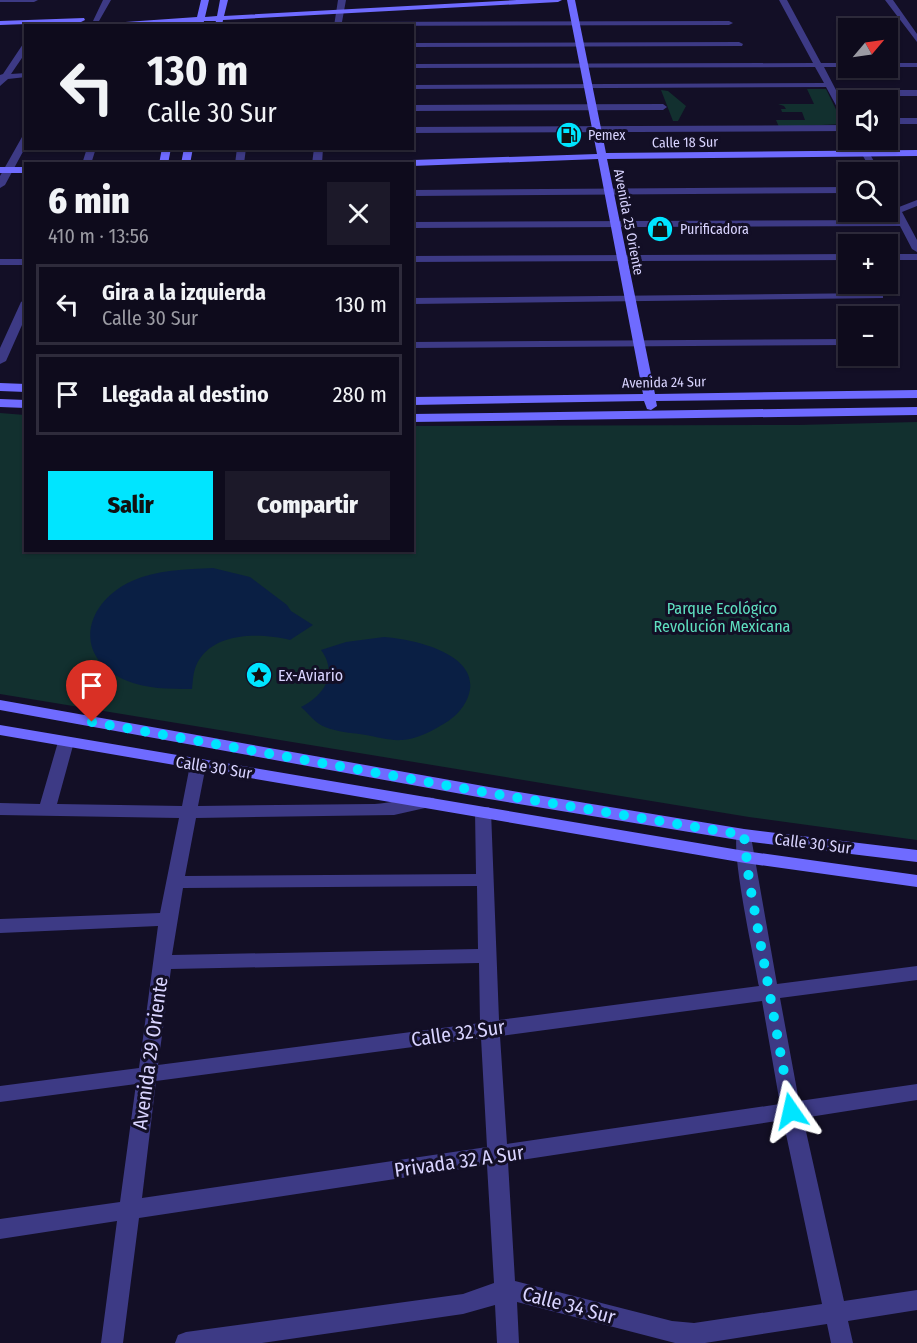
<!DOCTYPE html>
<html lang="es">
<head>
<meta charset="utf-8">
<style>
	:root { --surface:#0e0b1c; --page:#1c1929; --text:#f1f3f6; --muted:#9b9ba3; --line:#2e2b3b; --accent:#00e5ff }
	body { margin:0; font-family:"Fira Sans Condensed",sans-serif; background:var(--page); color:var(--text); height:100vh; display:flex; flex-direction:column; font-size:22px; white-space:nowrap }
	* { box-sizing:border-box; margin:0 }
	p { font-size:20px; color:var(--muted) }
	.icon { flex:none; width:33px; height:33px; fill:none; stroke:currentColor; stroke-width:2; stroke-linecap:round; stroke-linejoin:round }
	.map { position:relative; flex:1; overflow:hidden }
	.sheet { position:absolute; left:24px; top:162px; width:390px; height:390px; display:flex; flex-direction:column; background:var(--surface); border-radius:0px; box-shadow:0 2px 4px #0004,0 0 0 2px var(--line) }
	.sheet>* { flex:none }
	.hud { position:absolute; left:24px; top:24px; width:390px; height:126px; border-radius:0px; box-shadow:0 2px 4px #0004,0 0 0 2px var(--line); background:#0e0b1c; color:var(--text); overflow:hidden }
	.needle { width:39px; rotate:61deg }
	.buttons { position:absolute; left:838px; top:18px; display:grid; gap:12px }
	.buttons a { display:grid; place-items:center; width:60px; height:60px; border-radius:0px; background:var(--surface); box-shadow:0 2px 4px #0004,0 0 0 2px var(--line); font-size:30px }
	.pin { position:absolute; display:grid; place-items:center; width:51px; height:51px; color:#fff; margin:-62px -26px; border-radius:50% 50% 50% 0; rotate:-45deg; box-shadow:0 0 6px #0007 }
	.pin .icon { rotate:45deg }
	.me { position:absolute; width:66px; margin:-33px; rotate:349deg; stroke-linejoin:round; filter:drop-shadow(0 0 4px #0008) }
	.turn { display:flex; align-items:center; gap:21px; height:126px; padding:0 24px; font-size:27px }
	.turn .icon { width:78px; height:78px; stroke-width:2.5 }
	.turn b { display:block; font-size:42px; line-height:51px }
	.round { display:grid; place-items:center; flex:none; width:63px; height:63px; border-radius:0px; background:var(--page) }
	.headline { display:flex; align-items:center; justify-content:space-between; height:102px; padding:0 24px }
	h1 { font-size:36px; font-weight:800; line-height:45px }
	.button { display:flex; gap:12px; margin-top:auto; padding:12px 24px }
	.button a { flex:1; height:69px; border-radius:0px; background:var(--accent); color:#111; font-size:24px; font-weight:800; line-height:69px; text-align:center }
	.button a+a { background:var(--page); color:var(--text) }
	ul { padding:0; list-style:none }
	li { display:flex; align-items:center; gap:18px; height:81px; margin:0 12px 9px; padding:0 12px; border:3px solid var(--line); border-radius:0px }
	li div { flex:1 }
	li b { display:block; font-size:22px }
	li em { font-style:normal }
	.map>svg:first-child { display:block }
	.green { fill:#12302f }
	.water { fill:#0a1f44 }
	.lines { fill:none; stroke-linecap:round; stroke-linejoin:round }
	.street { fill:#3d3a85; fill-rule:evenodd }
	.secondary { fill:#6f6bff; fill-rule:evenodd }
	.route { stroke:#00e5ff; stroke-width:10; stroke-dasharray:0 18 }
	.labels { text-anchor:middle; stroke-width:6; stroke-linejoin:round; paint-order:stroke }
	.far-poi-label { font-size:14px; fill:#d9d4ff; stroke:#130f26; text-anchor:start }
	.far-street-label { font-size:14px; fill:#d9d4ff; stroke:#130f26 }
	.park-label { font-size:16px; fill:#5fe0c0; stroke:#130f26 }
	.poi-label { font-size:16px; fill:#d9d4ff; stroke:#130f26; text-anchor:start }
	.street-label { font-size:16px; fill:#d9d4ff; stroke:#130f26 }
	.near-street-label { font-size:20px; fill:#d9d4ff; stroke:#130f26 }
</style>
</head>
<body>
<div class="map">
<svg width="917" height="1343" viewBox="0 0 917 1343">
	<rect width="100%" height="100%" fill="#130f26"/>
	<!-- green -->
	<path class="green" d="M807 89H826L843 124 779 127 776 120H805L802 112H782L781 109H786L784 106 778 104H814Z
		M661 90 668 91 686 106 678 121H673Z
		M0 413 25 415 26 550H412L413 426 798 425 917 422V840L749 817 0 694Z"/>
	<!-- water -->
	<path class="water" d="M213 568 250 577 287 605 291 611 313 625 290 640C261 633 211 631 196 666 193 673 193 681 192 689 169 689 146 689 125 680 71 656 85 602 132 581 156 570 187 569 213 568Z
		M384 637C413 639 484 654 468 697 463 710 452 720 440 726 429 733 415 739 402 740 391 741 377 737 366 735 353 733 337 732 325 727 316 724 308 713 301 707 325 695 338 673 321 650L346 642Z"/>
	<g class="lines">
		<!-- street -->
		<path class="street" d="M0 0H38L34 2H0Z
			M103 0H111L99 21H93Z
			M338 0H346L342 22 729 21 733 23 729 25 334 26Z
			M779 0H787L821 63H849V67H824L836 90H917V96H839L849 114V125L845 122 826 87 412 89V85L824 83 815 67 412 68V64L813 63Z
			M885 0H893L917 34V42Z
			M739 42 743 44 742 46 412 47V43Z
			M23 44H26V52L11 74 26 73V77L8 79 0 86V75L3 74Z
			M888 63H917V67H888Z
			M412 105 663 104 667 107 663 110 412 111Z
			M888 118H917V124H888Z
			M849 125V131L412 133V127Z
			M26 134V146L5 185 0 188V176L22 137Z
			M854 140H862L880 172H872Z
			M87 148H96L91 164H82Z
			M237 148H246L244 164H235Z
			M314 148H323L322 164H312Z
			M849 187V193L412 196V190Z
			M888 192 891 193 899 207 917 200V206L902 212 917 240V252L912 249 900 226 412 228V222L897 220 888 204Z
			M849 254V260L412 262V256Z
			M888 254H917V260H888Z
			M0 259H26V265H0Z
			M879 293 883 294V298L412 304V298Z
			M26 299V316L6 361 0 364V348L21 302Z
			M848 339V345L412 348V342Z
			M66 737 72 738 74 742 57 804 182 806 190 765 192 761H204L206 765 198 806 372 804C387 804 424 795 434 798L436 802 434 806 394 815 196 818 185 876 476 874 475 811 477 807H489L491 811 499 1020 759 986C755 962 729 846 738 831H750L777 984 917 966V980L780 998 799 1101 917 1084V1100L803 1118 844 1301 917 1290V1310L848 1321 853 1343H831L827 1324 705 1343H675L517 1302 519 1343H497L495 1305 463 1314 262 1343H175L178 1335 186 1332 463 1294 494 1283 487 1165 139 1218 123 1343H101L117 1221 0 1239V1219L120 1202 136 1084 0 1102V1086L139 1068 158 926 0 933V919L160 913 179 818 0 815V803L40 804 58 742 60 738ZM477 886 478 949 172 955 183 888ZM479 963 480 1023 158 1065 171 969ZM762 1001 780 1104 507 1144 500 1036ZM481 1038 487 1147 142 1198 156 1081ZM783 1120 822 1304 694 1323 672 1321 515 1281 508 1162Z"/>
		<!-- secondary -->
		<path class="secondary" d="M201 0H209L205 17 217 16 220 0H228L224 16 517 0H562L558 2 223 20 222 26H214L216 21H204L203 26H195L196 22 68 26 197 17Z
			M567 0H575L606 153 917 150V156L607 159 655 394 917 390V398L656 401 657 406 651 410 647 409 644 401 412 405V397L643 394 598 159 412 166V164H378L382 161 597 154Z
			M84 18 85 20 81 22 0 25V21Z
			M162 148H171L168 164H159Z
			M184 148H193L190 164H181Z
			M0 167H26V173H0Z
			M0 383 26 384V392L0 391Z
			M0 399 26 400V408L0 407Z
			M917 407V415L412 422V414Z
			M0 700 489 787 744 829 917 850V862L744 841 489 799 0 710Z
			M0 725 745 851 917 875V887L745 863 0 735Z"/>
	</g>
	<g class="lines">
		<!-- route -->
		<path class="route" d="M92 722 489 793 744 835 749 880 791 1111"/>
	</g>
	<!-- icons -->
	<defs>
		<g id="fuel-disc" transform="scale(1.35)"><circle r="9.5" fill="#00e5ff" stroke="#130f26"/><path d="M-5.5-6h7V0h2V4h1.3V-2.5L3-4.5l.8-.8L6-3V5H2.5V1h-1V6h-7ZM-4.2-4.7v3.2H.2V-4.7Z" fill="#111"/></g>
		<g id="shop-disc" transform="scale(1.35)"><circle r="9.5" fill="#00e5ff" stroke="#130f26"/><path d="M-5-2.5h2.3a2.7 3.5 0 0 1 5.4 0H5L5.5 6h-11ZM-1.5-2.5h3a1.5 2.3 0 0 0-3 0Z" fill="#111"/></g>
		<g id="sight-disc" transform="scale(1.35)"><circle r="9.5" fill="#00e5ff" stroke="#130f26"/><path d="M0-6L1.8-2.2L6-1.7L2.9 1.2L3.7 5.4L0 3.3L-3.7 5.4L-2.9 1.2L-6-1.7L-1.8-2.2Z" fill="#111"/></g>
	</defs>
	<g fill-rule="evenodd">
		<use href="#fuel-disc" x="569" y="135"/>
		<use href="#shop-disc" x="660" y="229"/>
		<use href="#sight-disc" x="259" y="675"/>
	</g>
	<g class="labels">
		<!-- far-poi labels -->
		<g class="far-poi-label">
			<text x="588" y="140">Pemex</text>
			<text x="680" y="234">Purificadora</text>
		</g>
		<!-- far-street labels -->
		<g class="far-street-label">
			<text transform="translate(685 142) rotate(-1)" y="5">Calle 18 Sur</text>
			<text transform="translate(629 222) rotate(79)" y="5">Avenida 25 Oriente</text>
			<text transform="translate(664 382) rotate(-1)" y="5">Avenida 24 Sur</text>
		</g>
		<!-- park labels -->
		<g class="park-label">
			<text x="722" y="614">Parque Ecológico<tspan x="722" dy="18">Revolución Mexicana</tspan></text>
		</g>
		<!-- poi labels -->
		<g class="poi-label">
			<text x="278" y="681">Ex-Aviario</text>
		</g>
		<!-- street labels -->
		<g class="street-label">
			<text transform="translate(214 767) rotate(9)" y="6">Calle 30 Sur</text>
			<text transform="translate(813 843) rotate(7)" y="6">Calle 30 Sur</text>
		</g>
		<!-- near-street labels -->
		<g class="near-street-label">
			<text transform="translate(458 1033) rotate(-8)" y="7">Calle 32 Sur</text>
			<text transform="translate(150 1053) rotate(-82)" y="7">Avenida 29 Oriente</text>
			<text transform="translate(459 1161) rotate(-8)" y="7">Privada 32 A Sur</text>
			<text transform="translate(569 1305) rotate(15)" y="7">Calle 34 Sur</text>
		</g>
	</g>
</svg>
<div class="buttons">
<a><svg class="needle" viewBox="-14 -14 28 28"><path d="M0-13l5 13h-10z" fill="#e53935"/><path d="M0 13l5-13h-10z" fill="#9b9ba3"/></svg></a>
<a><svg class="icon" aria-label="sound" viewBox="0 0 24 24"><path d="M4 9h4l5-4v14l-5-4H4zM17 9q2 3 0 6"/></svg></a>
<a><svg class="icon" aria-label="search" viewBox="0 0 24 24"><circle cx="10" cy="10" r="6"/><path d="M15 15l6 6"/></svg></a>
<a>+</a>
<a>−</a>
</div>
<div class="pin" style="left:92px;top:722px;background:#d93025"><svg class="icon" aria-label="arrive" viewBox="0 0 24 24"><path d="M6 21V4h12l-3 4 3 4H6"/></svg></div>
<svg class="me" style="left:791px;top:1111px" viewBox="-20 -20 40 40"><path d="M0-17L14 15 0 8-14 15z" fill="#00e5ff" stroke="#fff" stroke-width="4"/></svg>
<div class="hud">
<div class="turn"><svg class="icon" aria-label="left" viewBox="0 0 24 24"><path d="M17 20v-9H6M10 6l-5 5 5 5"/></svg><div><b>130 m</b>Calle 30 Sur</div></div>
</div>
<section class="sheet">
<div class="headline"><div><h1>6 min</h1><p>410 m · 13:56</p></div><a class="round"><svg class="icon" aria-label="close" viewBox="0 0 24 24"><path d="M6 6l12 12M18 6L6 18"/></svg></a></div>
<ul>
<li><svg class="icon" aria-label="left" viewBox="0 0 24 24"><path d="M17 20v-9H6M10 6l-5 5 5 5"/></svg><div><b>Gira a la izquierda</b><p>Calle 30 Sur</p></div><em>130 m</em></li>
<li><svg class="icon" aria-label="arrive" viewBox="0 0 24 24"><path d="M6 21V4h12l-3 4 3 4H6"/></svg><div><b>Llegada al destino</b></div><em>280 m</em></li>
</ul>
<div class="button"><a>Salir</a><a>Compartir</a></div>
</section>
</div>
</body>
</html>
